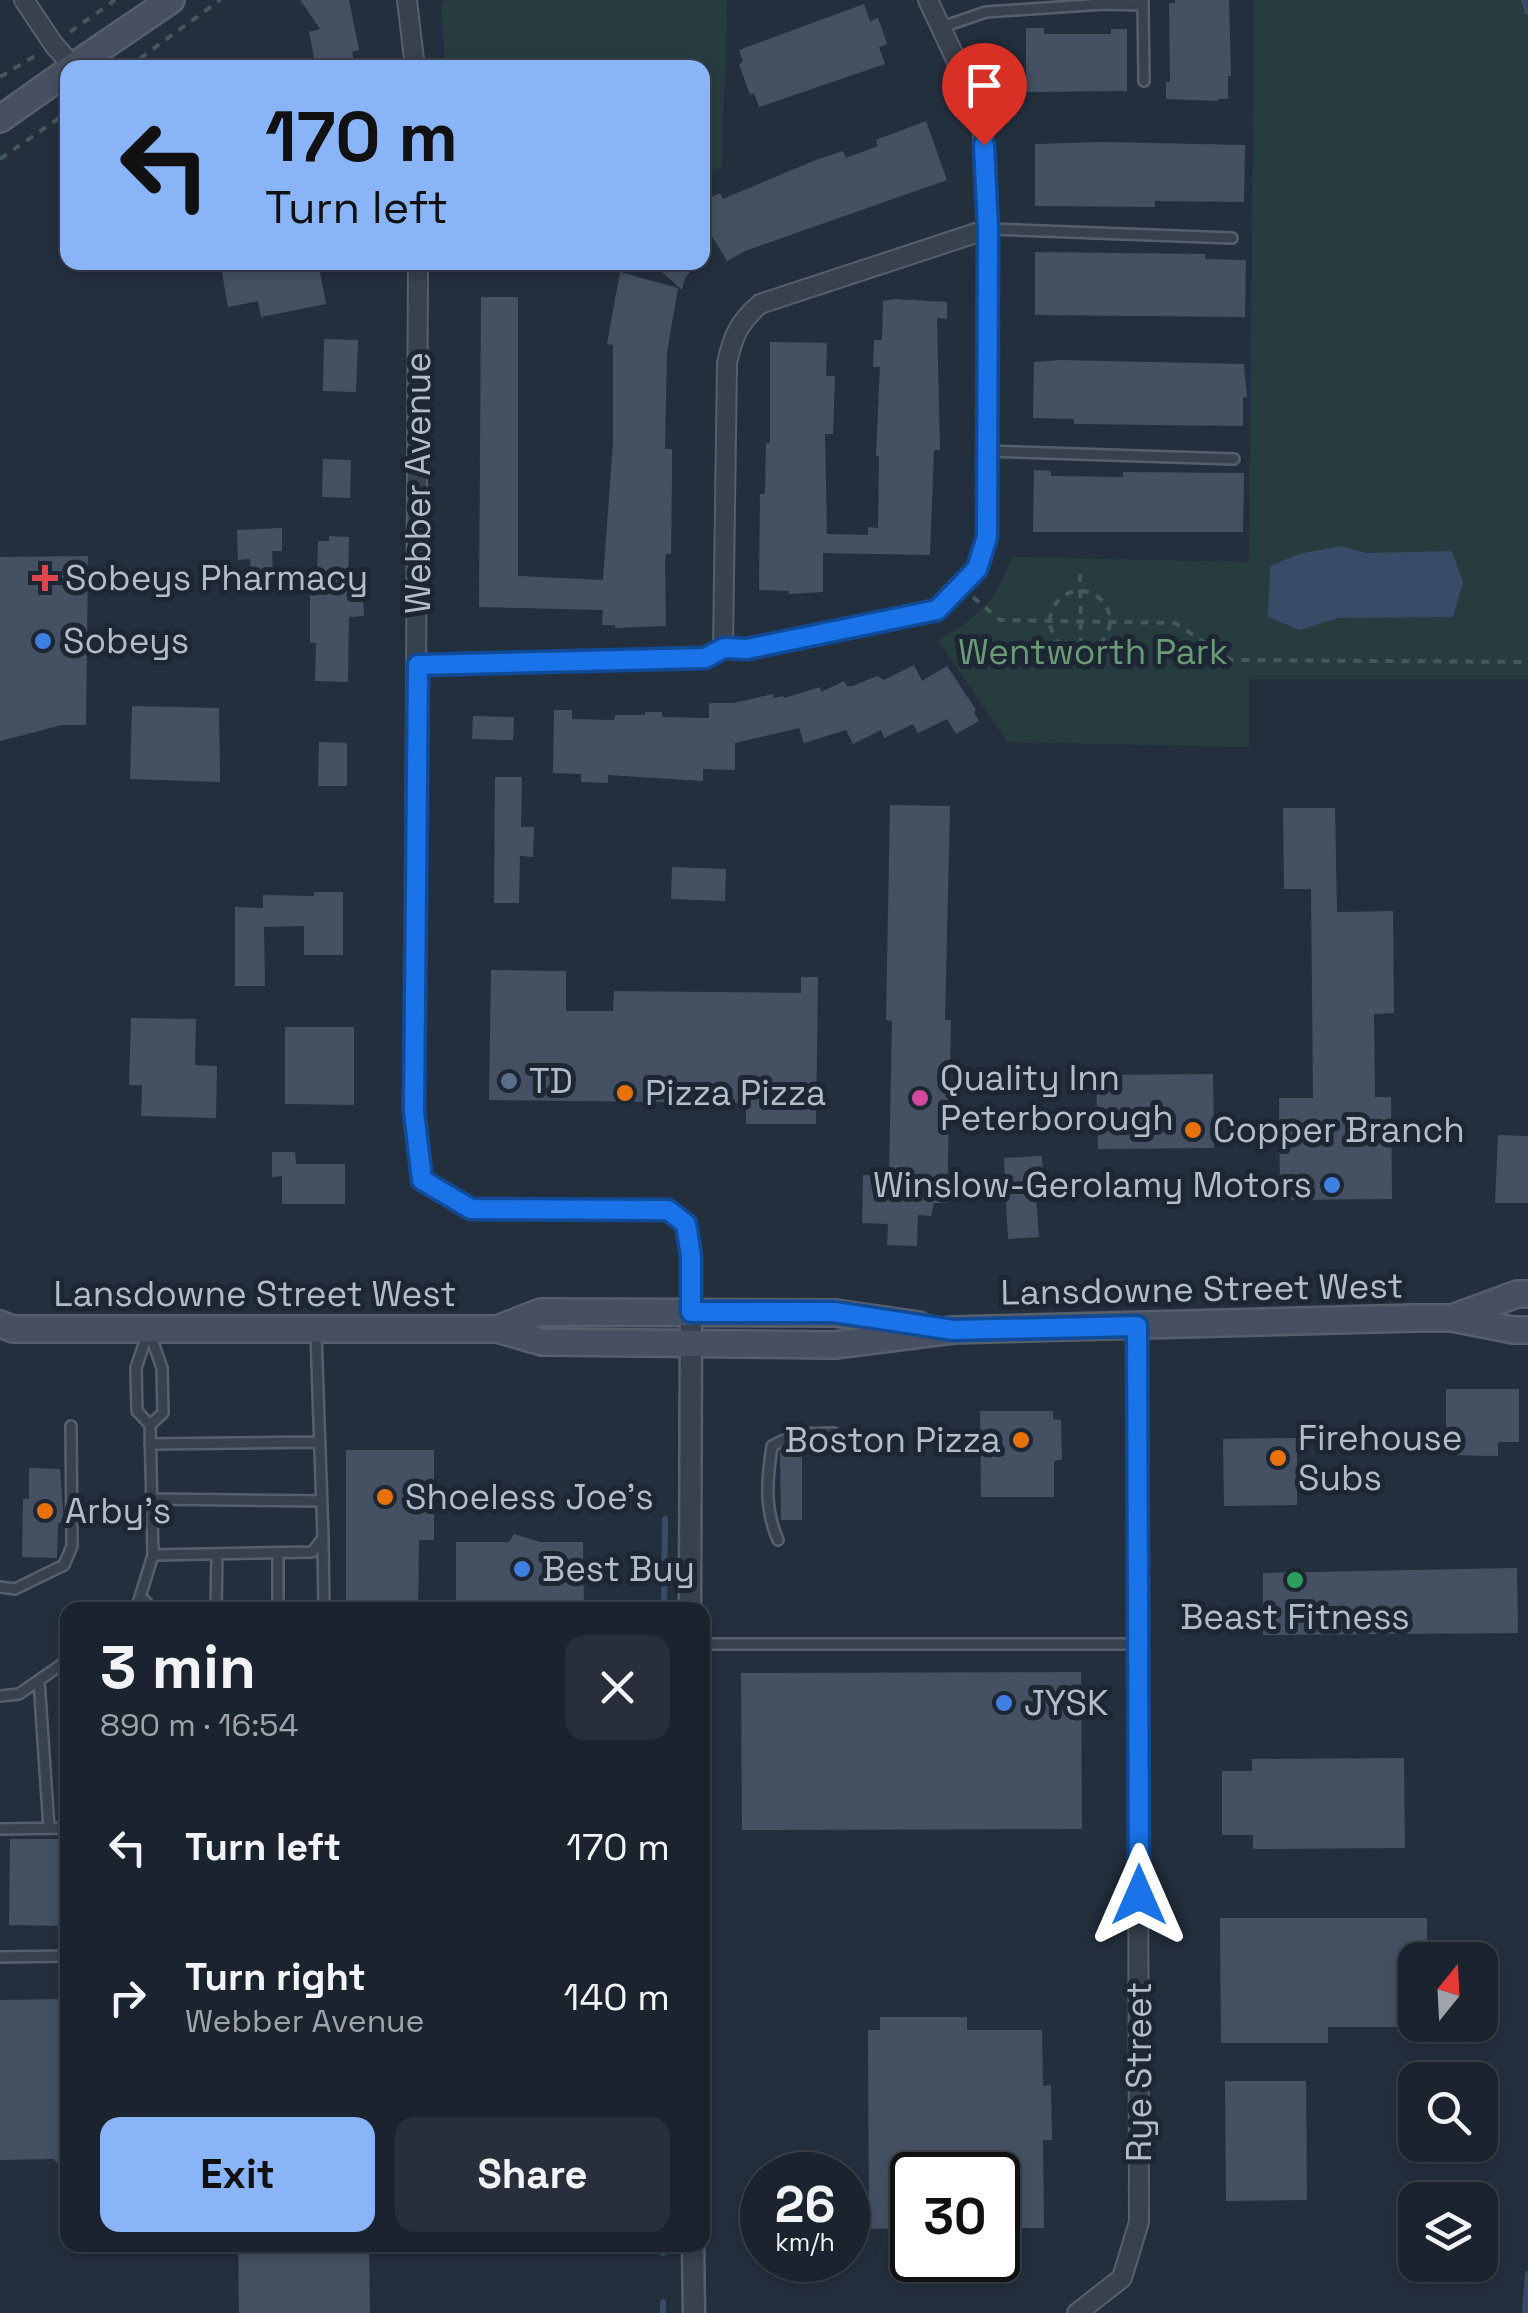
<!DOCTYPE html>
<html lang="en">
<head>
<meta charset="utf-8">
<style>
	:root { --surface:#1b232e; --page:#282f3a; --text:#f1f3f6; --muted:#a0a4aa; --line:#39404a; --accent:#8ab4f8 }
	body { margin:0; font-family:"Space Grotesk",sans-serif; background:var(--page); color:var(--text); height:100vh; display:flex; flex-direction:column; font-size:38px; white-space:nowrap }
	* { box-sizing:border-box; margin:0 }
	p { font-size:32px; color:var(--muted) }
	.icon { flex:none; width:55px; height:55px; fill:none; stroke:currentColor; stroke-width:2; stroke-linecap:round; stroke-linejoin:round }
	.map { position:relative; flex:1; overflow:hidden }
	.side { position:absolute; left:60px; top:1602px; width:650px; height:650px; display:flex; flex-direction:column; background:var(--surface); border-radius:20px; box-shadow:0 5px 15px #0003,0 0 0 2px var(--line) }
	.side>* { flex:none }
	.hud { position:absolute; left:60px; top:60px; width:650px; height:210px; border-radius:20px; box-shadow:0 5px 15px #0003,0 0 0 2px var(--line); background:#8ab4f8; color:#111; overflow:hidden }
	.needle { width:65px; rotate:18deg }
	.fabs { position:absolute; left:1398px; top:1942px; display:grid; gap:20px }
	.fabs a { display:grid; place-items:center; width:100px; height:100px; border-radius:20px; background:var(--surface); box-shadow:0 5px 15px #0003,0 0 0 2px var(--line); font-size:50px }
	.speed { position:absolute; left:740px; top:2152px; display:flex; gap:20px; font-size:50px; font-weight:700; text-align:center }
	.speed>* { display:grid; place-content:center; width:130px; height:130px; border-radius:50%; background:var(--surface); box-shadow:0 5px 15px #0003,0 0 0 2px var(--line); line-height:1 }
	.speed small { font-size:25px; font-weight:400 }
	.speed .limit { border:5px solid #111; border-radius:15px; background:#fff; color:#111 }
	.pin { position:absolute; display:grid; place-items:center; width:85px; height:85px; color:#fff; margin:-102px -42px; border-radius:50% 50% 50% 0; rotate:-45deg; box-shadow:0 0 10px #0007 }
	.pin .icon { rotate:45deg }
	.me { position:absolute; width:110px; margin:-55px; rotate:0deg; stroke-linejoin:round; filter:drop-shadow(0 0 8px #0008) }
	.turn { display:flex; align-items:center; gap:35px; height:210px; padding:0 40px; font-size:45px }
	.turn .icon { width:130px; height:130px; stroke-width:2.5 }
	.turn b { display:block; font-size:70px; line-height:85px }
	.round { display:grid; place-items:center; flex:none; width:105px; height:105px; border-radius:20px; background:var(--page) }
	.head { display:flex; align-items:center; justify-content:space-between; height:170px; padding:0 40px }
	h1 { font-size:60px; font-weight:800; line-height:75px }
	.cta { display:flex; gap:20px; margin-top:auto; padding:20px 40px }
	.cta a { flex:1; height:115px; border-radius:20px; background:var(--accent); color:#111; font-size:40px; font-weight:800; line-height:115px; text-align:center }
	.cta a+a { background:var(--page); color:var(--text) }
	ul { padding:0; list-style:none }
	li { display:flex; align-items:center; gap:30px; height:150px; padding:0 40px }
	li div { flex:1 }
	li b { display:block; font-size:38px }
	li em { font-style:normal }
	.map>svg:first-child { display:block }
	.green { fill:#263c3f }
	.water { fill:#394c67 }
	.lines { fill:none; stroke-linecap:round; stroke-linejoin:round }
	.stream { stroke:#394c67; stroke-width:6 }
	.building { fill:#455162 }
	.service-casing { stroke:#565f6c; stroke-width:14 }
	.minor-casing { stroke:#565f6c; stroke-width:22 }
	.tertiary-casing { stroke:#565f6c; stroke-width:25 }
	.secondary-casing { stroke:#565f6c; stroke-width:30 }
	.path { stroke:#44595c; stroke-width:4; stroke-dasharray:8 8; stroke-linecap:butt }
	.service { stroke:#38414e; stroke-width:9 }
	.minor { stroke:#38414e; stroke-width:18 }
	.tertiary { stroke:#38414e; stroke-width:20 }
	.secondary { stroke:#465061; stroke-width:25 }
	.route-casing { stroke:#114b97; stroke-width:25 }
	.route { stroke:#1a73e8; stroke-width:18 }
	.health-dot { fill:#e0444e; stroke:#1d2633; stroke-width:4 }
	.shop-dot { fill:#3f7fe0; stroke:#1d2633; stroke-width:4 }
	.service-dot { fill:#5c6f8a; stroke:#1d2633; stroke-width:4 }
	.food-dot { fill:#e8710a; stroke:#1d2633; stroke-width:4 }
	.hotel-dot { fill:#d1479c; stroke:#1d2633; stroke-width:4 }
	.leisure-dot { fill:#2e9e5b; stroke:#1d2633; stroke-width:4 }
	.labels { text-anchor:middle; stroke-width:10; stroke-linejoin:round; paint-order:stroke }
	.street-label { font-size:35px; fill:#b4bcc9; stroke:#1d2633 }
	.poi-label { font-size:35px; fill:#b4bcc9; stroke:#1d2633; text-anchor:start }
	.park-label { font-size:35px; fill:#6b9a76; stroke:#1d2633 }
</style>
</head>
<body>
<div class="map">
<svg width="1528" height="2313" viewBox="0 0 1528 2313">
	<rect width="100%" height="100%" fill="#242f3e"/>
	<!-- green -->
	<path class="green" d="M447 0H727L722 168 703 174 702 68 445 67 441 3Z
		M1254 0H1528V679H1249V747L1007 742 938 640C980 617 995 602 1012 557L1249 562Z"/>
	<!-- water -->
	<path class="water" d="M1339 546 1367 553 1452 551 1463 582 1453 617 1338 618 1300 630 1268 617 1270 566 1299 554Z"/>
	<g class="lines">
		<!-- stream -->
		<path class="stream" d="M1524 0 1528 12
			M664 1610 665 1519
			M663 2245V2253
			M663 2302V2313
			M1525 2313 1528 2274"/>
	</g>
	<!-- building -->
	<path class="building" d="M300 0H349L359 50 352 52 355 68H316L309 32 320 29Z
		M1175 0H1229L1231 76H1228V99H1218V101L1166 99V82H1170L1169 3H1175Z
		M864 4 870 21 878 18 887 44 879 47 885 64 759 107 754 93 750 95 739 64 743 62 739 50Z
		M1026 28H1044V34H1111V29H1127V91L1026 92Z
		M926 121 947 180 745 251 727 261 702 220V202L720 193 723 199 813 161 843 151 846 158 878 146 876 140Z
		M1104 142 1245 145 1244 202 1155 201V207L1035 206V144Z
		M1035 252 1205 254V259L1246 260 1245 317 1035 315Z
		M245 262H318L326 304 261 317 258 301 228 307 221 267Z
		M651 262H681L691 271 685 278 682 290Z
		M620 272 678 288 667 352 665 449H672V477L671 554H666L665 565 666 626 615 628V625H602L603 610 479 607 481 297H518V576L603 580 613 442V345L607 344Z
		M895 299 947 302V319L937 318 940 450H934L930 555 823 553V592L789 594V591L759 590 760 494H765L766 443H770V342L827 343 826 376H835L833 434H825L827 534 868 535V527L878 528 879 456H876L880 367H873L874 340H882L883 301Z
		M324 339 358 340 356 392 323 391Z
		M1060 360 1244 364 1247 397H1243V426L1074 424V419L1033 418 1034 362Z
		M323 459 351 460 350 498 322 497Z
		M1034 470 1051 471V476L1123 477V472L1244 473 1243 532H1033Z
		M282 528V551H272L273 574 251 575 250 559 238 560 237 530Z
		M329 536 349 537 348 587 358 586 359 598H363L364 616 349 617 348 682 315 681 316 643H310V589L317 588 318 541H329Z
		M88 556 86 725H62L0 741V557Z
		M914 665 922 681 947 666 976 710 974 712 979 721 956 734 947 719 918 733 913 724 884 738 881 730 853 744 846 730 804 743 799 728 735 743V770L703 769V781L608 775V783L581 782V774L553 773 554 710H572V719L614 720 615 715H645V712H662V717L709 718V703H734L773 694V698L783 696 784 698 820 687 821 692 844 681 847 686H853L877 676 884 680Z
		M132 706 219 708 220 782 130 779Z
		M473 716 514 717 513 740 472 739Z
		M319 742 347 743V786H318Z
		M495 777H522L521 827H534L533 857 520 856 519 903H494Z
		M890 805 950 806 945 1020H951L947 1203H934L931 1216 918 1215 917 1246 887 1245 888 1224 862 1223 863 1175H889L892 1021 886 1020Z
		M1283 808H1335L1337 912 1393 911 1394 1013 1374 1014 1375 1097H1391L1392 1199 1280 1200 1279 1098H1313L1311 889H1284Z
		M672 867 726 869 725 901 671 899Z
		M314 892H343V955H304V926L264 927 265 986H235V907L263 908V895L314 896Z
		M491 970 566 971V1011H613L614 991 801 993V977H818L816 1124H746V1103L489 1100Z
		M131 1018 196 1019 195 1065 217 1066 216 1118 141 1116 142 1085H129Z
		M285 1027H354V1105L285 1104Z
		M1213 1074 1214 1148 1098 1149 1096 1075Z
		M1498 1135 1528 1136V1203H1495Z
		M272 1152H295L296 1164H345V1204H282V1176L272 1177Z
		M1042 1156 1044 1195 1036 1196 1039 1237 1008 1239 1004 1158Z
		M1446 1389H1519V1442H1498V1456L1446 1455Z
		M980 1411H1053V1419L1061 1420 1062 1460 1054 1461V1497H981Z
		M1297 1438V1505L1224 1506 1223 1439Z
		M346 1450H434V1540H419L418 1610H346Z
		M802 1450V1520H781L780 1451Z
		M29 1468 60 1469 64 1523H58L57 1558 22 1557 23 1499H29Z
		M514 1534 540 1542H583L584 1610H456V1542H509Z
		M1517 1568 1518 1633 1263 1635V1573Z
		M1081 1672 1082 1829 742 1830 741 1673Z
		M1404 1758 1405 1848 1253 1849V1835H1222V1771H1252V1759Z
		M10 1839H68V1926L9 1925Z
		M1220 1918H1427V1960H1415V2027H1328V2043H1221Z
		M68 1999V2173L53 2159 0 2160V2000Z
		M880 2017H967V2030H1042L1043 2086 1051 2085 1052 2140H1043L1044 2228H998V2175H912V2228L869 2229 868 2030H880Z
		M1225 2081H1306L1307 2200 1226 2201Z
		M238 2245H369L370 2313H239Z"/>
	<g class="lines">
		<!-- service casing -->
		<g class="service-casing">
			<path id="service" d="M1143 5 1144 81
				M942 27 986 12 1104 4 1143 5V0
				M988 229 1232 238
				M988 451 1234 459
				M149 1331 162 1368 163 1413 150 1425
				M150 1444 318 1442
				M153 1499 321 1501
				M323 1538 324 1610
				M778 1540C764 1508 767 1480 772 1446L796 1434 834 1433
				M153 1555 312 1552 323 1538 316 1333
				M0 1587 15 1589 64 1565 72 1546 71 1426
				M140 1596 154 1610
				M136 1610 153 1555 150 1425 137 1411 136 1368 148 1332
				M216 1610 217 1554
				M278 1610V1553
				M702 1644H1138
				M39 1680 49 1828
				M0 1696 19 1694 68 1660
				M0 1829 68 1828
				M0 1957 68 1956"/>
		</g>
		<!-- minor casing -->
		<g class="minor-casing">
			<path id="minor" d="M24 0 54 45 73 66
				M407 0 415 68
				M418 262 414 1111 421 1181 471 1209 668 1210 686 1224 691 1257V1312
				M723 648 727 363C733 336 739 322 760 304L988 229
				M418 665 705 658 723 648 747 649 937 610 977 569 987 537 988 229 982 115 928 0
				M1077 2313 1122 2278 1139 2222 1137 1326"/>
		</g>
		<!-- tertiary casing -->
		<g class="tertiary-casing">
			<path id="tertiary" d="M690 1610 691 1312
				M693 2245 694 2313"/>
		</g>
		<!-- secondary casing -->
		<g class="secondary-casing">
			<path id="secondary" d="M71 68 171 0
				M0 119 68 71
				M1452 1318 1517 1294H1528
				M0 1324 13 1329H497L542 1342 835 1345 953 1330 1415 1318H1452L1513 1330H1528
				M497 1329 541 1312 835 1313 919 1325"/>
		</g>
		<!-- path -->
		<path class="path" d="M70 32 115 0
			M127 68 220 0
			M0 77 38 54
			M0 159 68 112
			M1080 574 1081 652
			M1050 621a30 30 0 1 1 60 0a30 30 0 1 1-60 0Z
			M973 597 1000 620 1175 623 1231 660 1528 662"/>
		<!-- service -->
		<use href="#service" class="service"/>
		<!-- minor -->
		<use href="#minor" class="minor"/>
		<!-- tertiary -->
		<use href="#tertiary" class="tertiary"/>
		<!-- secondary -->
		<use href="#secondary" class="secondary"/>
	</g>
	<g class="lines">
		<!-- route casing -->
		<g class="route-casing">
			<path id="route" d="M984 145 988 229 987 537 977 569 937 610 747 649 724 648 705 658 418 665 414 1112 422 1180 471 1209 668 1210 686 1224 691 1256V1312H834L953 1330 1137 1326 1139 1895"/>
		</g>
		<!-- route -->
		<use href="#route" class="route"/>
	</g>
	<!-- markers -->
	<path class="health-dot" d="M40 563h10v10h10v10h-10v10h-10v-10h-10v-10h10z"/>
	<g class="shop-dot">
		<circle cx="43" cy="641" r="10"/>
		<circle cx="1332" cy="1185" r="10"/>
		<circle cx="522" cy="1569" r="10"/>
		<circle cx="1004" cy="1703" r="10"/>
	</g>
	<circle class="service-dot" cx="509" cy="1081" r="10"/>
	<g class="food-dot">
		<circle cx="625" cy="1093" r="10"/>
		<circle cx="1193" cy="1130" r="10"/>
		<circle cx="1021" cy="1440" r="10"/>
		<circle cx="1278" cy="1458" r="10"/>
		<circle cx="385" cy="1497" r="10"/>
		<circle cx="45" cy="1511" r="10"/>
	</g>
	<circle class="hotel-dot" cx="920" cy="1098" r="10"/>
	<circle class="leisure-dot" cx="1295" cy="1580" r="10"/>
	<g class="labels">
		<!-- street labels -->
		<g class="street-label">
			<text transform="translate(418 483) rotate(-90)" y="12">Webber Avenue</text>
			<text transform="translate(1202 1289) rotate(-1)" y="12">Lansdowne Street West</text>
			<text x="255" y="1306">Lansdowne Street West</text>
			<text transform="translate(1139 2072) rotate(-90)" y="12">Rye Street</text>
		</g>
		<!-- poi labels -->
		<g class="poi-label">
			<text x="65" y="590">Sobeys Pharmacy</text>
			<text x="63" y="653">Sobeys</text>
			<text x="940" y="1090">Quality Inn<tspan x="940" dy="40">Peterborough</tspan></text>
			<text x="529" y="1093">TD</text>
			<text x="645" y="1105">Pizza Pizza</text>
			<text x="1213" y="1142">Copper Branch</text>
			<text x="1312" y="1197" text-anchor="end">Winslow-Gerolamy Motors</text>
			<text x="1298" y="1450">Firehouse<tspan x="1298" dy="40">Subs</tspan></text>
			<text x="1001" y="1452" text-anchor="end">Boston Pizza</text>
			<text x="405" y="1509">Shoeless Joe's</text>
			<text x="65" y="1523">Arby's</text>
			<text x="542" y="1581">Best Buy</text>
			<text x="1295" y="1629" text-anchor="middle">Beast Fitness</text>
			<text x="1024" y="1715">JYSK</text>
		</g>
		<!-- park labels -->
		<g class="park-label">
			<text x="1093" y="664">Wentworth Park</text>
		</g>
	</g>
</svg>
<div class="fabs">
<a><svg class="needle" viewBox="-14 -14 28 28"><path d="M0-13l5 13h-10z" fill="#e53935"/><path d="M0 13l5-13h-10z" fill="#a0a4aa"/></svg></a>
<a><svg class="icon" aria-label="search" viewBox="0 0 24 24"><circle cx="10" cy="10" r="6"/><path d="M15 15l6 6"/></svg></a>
<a><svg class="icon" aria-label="layers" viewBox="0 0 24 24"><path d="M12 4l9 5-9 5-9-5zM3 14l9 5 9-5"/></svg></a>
</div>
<div class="speed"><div>26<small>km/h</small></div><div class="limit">30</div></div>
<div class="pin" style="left:984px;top:145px;background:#d93025"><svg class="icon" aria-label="arrive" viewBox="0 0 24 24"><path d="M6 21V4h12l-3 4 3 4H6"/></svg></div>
<svg class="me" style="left:1139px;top:1895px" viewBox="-20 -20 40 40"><path d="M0-17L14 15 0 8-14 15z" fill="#1a73e8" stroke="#fff" stroke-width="4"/></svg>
<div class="hud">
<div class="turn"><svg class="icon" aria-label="left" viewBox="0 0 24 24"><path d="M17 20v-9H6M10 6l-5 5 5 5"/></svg><div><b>170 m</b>Turn left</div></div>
</div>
<section class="side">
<div class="head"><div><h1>3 min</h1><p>890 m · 16:54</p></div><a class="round"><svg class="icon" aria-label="close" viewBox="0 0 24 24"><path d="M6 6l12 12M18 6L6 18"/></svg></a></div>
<ul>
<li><svg class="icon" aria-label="left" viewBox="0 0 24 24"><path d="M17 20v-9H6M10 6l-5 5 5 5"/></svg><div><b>Turn left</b></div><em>170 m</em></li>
<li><svg class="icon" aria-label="right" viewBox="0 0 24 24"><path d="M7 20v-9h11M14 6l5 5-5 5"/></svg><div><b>Turn right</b><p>Webber Avenue</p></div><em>140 m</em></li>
</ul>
<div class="cta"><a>Exit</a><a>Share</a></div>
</section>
</div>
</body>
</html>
